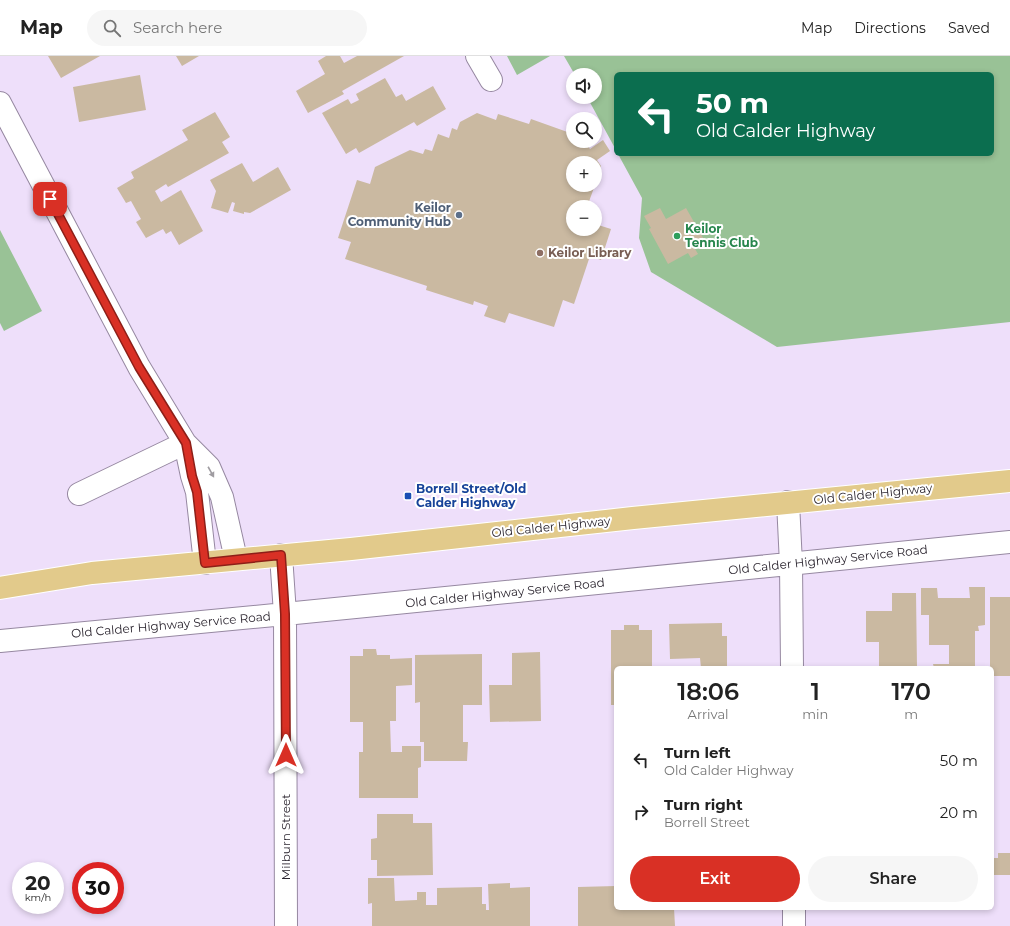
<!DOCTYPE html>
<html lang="en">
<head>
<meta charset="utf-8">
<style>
	:root { --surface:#fff; --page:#f6f6f6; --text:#222; --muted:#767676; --line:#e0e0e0; --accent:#d93025 }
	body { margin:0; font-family:Montserrat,sans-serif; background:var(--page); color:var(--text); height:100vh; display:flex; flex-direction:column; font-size:15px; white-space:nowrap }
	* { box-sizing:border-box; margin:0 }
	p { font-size:13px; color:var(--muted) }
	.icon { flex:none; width:22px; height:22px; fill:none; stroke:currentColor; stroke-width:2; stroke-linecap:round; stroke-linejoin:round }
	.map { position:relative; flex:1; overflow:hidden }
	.sheet { position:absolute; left:614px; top:610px; width:380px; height:244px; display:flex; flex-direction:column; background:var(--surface); border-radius:6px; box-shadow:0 2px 6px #0003 }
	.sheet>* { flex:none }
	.hud { position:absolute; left:614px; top:16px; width:380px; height:84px; border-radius:6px; box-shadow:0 2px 6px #0003; background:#0b6e4f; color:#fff; overflow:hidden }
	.controls { position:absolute; left:566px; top:12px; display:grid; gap:8px }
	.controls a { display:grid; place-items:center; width:36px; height:36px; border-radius:50%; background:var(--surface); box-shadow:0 2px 6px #0003; font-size:20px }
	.speed { position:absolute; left:12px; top:806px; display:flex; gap:8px; font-size:20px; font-weight:700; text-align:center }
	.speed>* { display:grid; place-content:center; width:52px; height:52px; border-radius:50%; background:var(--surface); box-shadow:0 2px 6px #0003; line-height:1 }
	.speed small { font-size:10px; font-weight:400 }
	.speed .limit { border:6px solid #d22; background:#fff; color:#111 }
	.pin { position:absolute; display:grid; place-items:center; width:34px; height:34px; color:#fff; margin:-17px; border-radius:8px; box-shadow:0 2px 6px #0006 }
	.me { position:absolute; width:44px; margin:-22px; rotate:0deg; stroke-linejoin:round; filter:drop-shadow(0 0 3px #0008) }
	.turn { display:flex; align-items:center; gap:14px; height:84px; padding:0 16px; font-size:18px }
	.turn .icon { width:52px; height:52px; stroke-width:2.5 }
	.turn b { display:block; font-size:28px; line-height:34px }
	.eta { display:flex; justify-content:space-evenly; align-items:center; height:68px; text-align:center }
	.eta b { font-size:24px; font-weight:600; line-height:28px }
	.action { display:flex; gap:8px; margin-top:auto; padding:8px 16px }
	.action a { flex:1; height:46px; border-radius:24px; background:var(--accent); color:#fff; font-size:16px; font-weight:600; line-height:46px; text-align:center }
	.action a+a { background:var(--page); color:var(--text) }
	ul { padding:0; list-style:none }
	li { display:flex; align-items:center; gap:12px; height:52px; padding:0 16px }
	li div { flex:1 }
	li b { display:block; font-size:15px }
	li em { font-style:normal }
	header { display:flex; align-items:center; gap:24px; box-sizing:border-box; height:56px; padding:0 20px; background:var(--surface); border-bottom:1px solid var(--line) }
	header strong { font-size:19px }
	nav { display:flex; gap:22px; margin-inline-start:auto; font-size:14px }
	.search { width:280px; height:36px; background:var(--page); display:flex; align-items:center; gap:10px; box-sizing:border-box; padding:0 14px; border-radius:22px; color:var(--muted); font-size:15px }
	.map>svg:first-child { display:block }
	.green { fill:#99c296 }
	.building { fill:#cab9a1 }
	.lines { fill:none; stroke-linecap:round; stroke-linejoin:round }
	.minor-casing { stroke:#9688a1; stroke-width:24 }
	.primary-casing { stroke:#fff; stroke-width:24 }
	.minor { stroke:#fff; stroke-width:22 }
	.primary { stroke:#e2ca8b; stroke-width:22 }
	.oneway { fill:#9f9ca1 }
	.route-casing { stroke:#8d1f18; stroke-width:10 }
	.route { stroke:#d93025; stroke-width:7 }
	.service-dot { fill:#5c6f8a; stroke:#fff; stroke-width:1.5 }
	.leisure-dot { fill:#2e9e5b; stroke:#fff; stroke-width:1.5 }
	.education-dot { fill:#8d6e63; stroke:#fff; stroke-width:1.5 }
	.transit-dot { fill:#1a4fb4; stroke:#fff; stroke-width:1.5 }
	.labels { text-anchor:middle; stroke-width:4; stroke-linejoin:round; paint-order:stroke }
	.service-label { font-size:12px; font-weight:bold; fill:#4e5e75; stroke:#fff; text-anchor:end }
	.leisure-label { font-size:12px; font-weight:bold; fill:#27864d; stroke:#fff; text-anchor:start }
	.education-label { font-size:12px; font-weight:bold; fill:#785e54; stroke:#fff; text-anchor:start }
	.transit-label { font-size:12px; font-weight:bold; fill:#164399; stroke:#fff; text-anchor:start }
	.street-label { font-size:12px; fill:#2a242e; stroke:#fff }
</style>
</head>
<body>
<header>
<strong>Map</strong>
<div class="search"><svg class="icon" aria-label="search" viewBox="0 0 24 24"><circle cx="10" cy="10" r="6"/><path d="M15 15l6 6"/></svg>Search here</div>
<nav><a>Map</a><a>Directions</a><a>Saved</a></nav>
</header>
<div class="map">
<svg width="1010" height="870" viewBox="0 0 1010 870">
	<rect width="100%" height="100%" fill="#eedffa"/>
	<!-- green -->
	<path class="green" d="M507 0H550L517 19Z
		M564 0H1010V266L777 291 651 216 639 182 642 142 618 98H992V18H616V94L587 41H595V19H575Z
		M0 174 42 255 4 275 0 267Z"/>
	<!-- building -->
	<path class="building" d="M48 0H100L61 22Z
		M176 0H199L182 10Z
		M326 0H340L344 7 357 0H404L342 35 344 38 308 57 296 35 325 18 318 5Z
		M140 19 146 54 79 66 73 31Z
		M385 22 396 41 402 38 406 45 433 30 446 53 417 70 414 66 359 97 356 92 346 98 322 57 348 43 351 48 359 44 356 38Z
		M215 56 230 81 222 86 229 97 168 131 166 128 155 135 161 146 181 134 203 175 179 189 171 175 166 178 163 173 146 182 136 166 141 163 131 145 126 147 117 132 134 122 131 116 188 84 182 74Z
		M477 57 496 64 498 58 529 68 531 63 573 78V85H580L586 87 590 93 603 84 610 95 597 104 601 110 595 127V107H573V129H595L587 151H573V173H595V168L611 173 601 204 590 200 574 248 563 244 554 271 509 257 505 267 484 260 488 250 474 245 473 249 426 234 427 230 345 203 351 186 338 182 357 124 370 128 375 111 410 94 423 98 425 93 432 95 438 78 449 82 452 72 457 74 460 66Z
		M242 107 253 126 278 111 291 134 250 157 244 156V158L233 155 235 147 232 146 228 157 211 152 216 135 210 124Z
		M660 152 666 163 686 152 706 187 695 193 698 198 691 202 688 197 668 208 649 173 651 172 644 160Z
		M969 531H985V569L978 570 979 575H975V612H934L933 608H949V589H929V559H921V532H937L938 542H970Z
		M892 537H916L917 611H879V586H866V555H892Z
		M990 541H1010V620H992V612H990Z
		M722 567V580H727V612H701L700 602 670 603 669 568Z
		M624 569H639V574H652V612H616V649H611V574H624Z
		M363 593H376L377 599H390V603L412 602V629L396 630V665H390L391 696H402V690H421V711L418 712V742H359V696H363V666H350V600H363Z
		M540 596 541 665 490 666 489 629H512V597Z
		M482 598V649H463V686H468L467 705H424V686H420V646L415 647V599Z
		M377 758H413V767H432L433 819 377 820V804H371V783L377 782Z
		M998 797H1010V819H994V835H992V802H998Z
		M368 822H394L395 845 417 844V836H426V849H437V832L482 831V848H486V854H489L488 828 510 827V832L530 831V870H372V847L368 848Z
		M616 830V852H674L675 870H578V831Z"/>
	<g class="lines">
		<!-- minor casing -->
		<g class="minor-casing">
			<path id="minor" d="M477 0 491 24
				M0 47 139 311 185 387 209 411 222 441 236 503
				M185 387 192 420 197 436 205 507
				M79 438 185 387
				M788 446 791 508 792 612
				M281 499 285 558 286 870
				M0 585 285 558 1010 486
				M794 852V870"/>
		</g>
		<!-- primary casing -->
		<g class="primary-casing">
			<path id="primary" d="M0 532 92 517 351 493 633 462 1010 425"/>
		</g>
		<!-- minor -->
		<use href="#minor" class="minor"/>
		<!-- primary -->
		<use href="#primary" class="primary"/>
	</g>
	<!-- one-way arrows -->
	<defs><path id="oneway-solid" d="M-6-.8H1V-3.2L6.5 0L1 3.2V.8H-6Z"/></defs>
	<use class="oneway" href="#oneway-solid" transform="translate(211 416) rotate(61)"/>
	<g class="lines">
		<!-- route casing -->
		<g class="route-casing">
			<path id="route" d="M50 143 139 311 186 387 192 420 197 436 205 507 281 499 285 558 286 699"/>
		</g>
		<!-- route -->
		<use href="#route" class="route"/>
	</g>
	<!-- markers -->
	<circle class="service-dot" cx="459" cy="159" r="4"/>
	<circle class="leisure-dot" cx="677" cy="180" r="4"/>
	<circle class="education-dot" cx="540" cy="197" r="4"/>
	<rect class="transit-dot" x="404" y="436" width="8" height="8" rx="2"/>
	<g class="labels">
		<!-- service labels -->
		<g class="service-label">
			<text x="451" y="156">Keilor<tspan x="451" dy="14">Community Hub</tspan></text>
		</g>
		<!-- leisure labels -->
		<g class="leisure-label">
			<text x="685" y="177">Keilor<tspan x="685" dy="14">Tennis Club</tspan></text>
		</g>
		<!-- education labels -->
		<g class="education-label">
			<text x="548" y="201">Keilor Library</text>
		</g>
		<!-- transit labels -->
		<g class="transit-label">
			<text x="416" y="437">Borrell Street/Old<tspan x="416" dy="14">Calder Highway</tspan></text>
		</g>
		<!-- street labels -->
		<g class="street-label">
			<text transform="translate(873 438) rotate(-6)" y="4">Old Calder Highway</text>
			<text transform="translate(551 471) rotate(-6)" y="4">Old Calder Highway</text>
			<text transform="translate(828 504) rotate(-6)" y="4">Old Calder Highway Service Road</text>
			<text transform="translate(505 537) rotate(-6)" y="4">Old Calder Highway Service Road</text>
			<text transform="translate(171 569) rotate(-5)" y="4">Old Calder Highway Service Road</text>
			<text transform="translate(286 781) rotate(-90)" y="4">Milburn Street</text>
		</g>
	</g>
</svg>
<div class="controls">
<a><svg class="icon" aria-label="sound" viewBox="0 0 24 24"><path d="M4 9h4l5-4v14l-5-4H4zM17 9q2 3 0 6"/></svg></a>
<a><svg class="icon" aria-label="search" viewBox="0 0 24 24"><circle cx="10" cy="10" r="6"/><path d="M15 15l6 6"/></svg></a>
<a>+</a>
<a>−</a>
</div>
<div class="speed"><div>20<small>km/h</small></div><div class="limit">30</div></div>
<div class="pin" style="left:50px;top:143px;background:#d93025"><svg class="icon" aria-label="arrive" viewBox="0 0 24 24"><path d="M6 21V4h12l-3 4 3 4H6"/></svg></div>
<svg class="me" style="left:286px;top:699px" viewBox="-20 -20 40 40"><path d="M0-17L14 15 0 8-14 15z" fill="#d93025" stroke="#fff" stroke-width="4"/></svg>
<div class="hud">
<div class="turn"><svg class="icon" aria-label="left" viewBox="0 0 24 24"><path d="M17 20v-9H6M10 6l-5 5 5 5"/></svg><div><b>50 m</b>Old Calder Highway</div></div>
</div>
<section class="sheet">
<div class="eta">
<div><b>18:06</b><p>Arrival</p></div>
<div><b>1</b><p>min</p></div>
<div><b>170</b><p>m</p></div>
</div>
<ul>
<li><svg class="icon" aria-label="left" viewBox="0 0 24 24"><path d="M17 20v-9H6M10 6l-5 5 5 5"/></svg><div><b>Turn left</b><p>Old Calder Highway</p></div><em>50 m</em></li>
<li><svg class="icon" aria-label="right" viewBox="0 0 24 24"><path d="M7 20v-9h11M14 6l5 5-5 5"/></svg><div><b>Turn right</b><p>Borrell Street</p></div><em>20 m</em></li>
</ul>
<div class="action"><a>Exit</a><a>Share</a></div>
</section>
</div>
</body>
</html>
